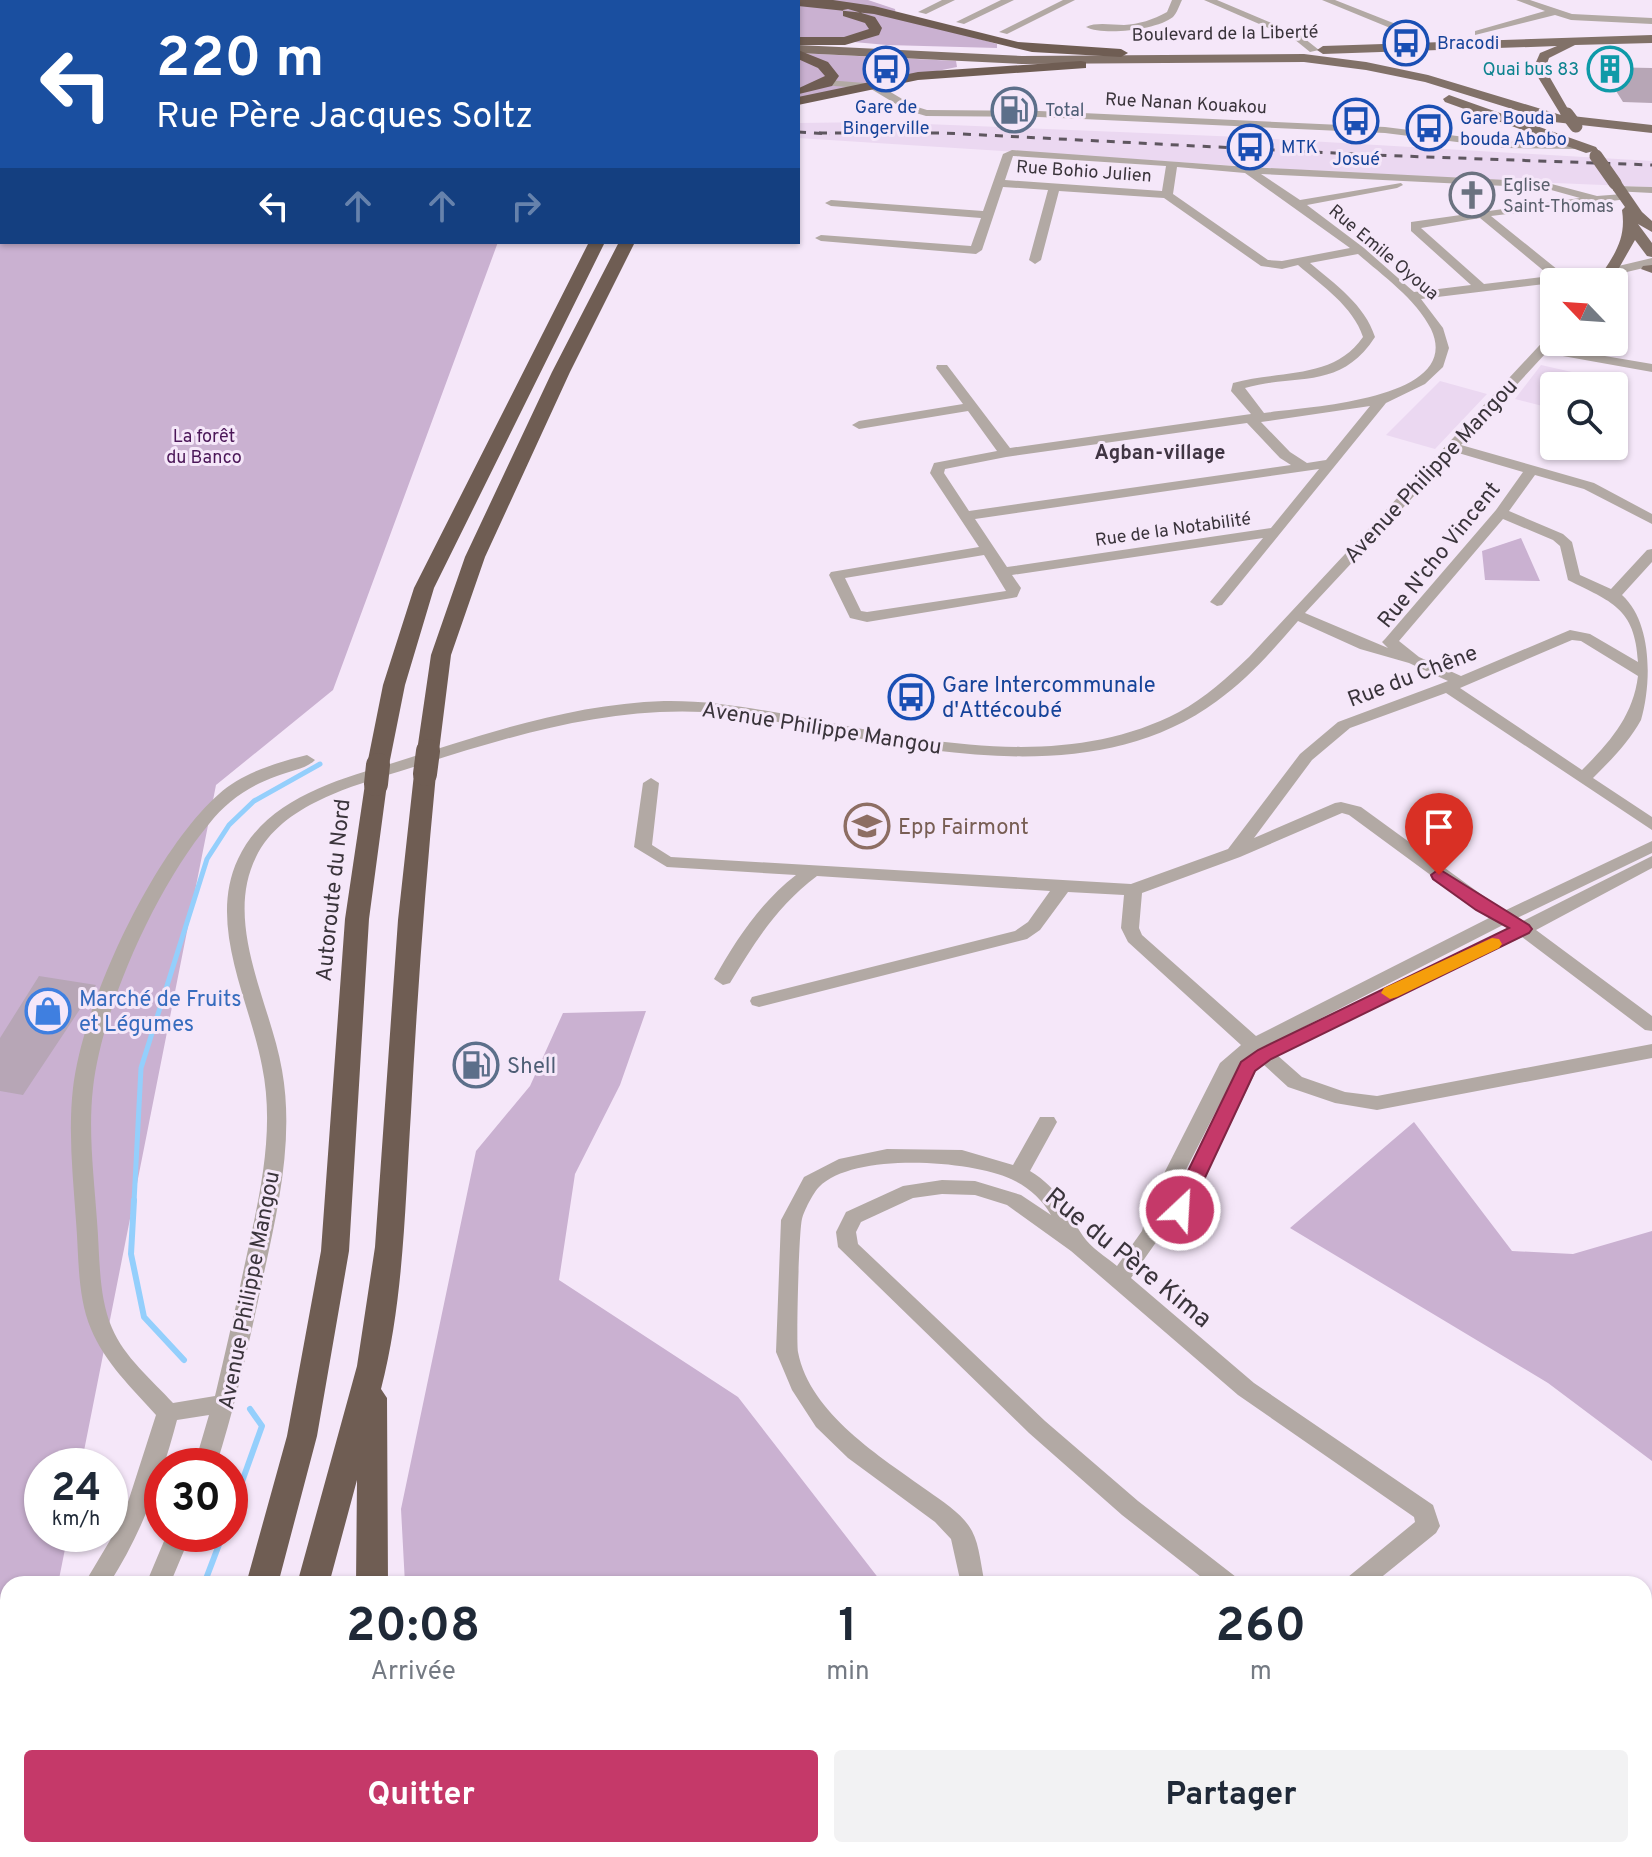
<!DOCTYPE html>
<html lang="fr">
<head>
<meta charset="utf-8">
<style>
	:root { --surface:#fff; --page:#f2f2f3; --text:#1f2937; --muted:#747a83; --accent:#c53969 }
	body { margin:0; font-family:Overpass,sans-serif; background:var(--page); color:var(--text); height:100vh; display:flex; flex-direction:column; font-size:30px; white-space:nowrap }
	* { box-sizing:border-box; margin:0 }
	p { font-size:26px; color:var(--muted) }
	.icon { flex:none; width:44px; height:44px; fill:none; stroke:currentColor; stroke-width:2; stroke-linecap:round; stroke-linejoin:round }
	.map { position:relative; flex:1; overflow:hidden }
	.details { position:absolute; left:0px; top:1576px; width:1652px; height:282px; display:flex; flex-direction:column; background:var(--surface); border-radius:24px 24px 0 0; box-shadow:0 2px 6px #0004 }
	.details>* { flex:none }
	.hud { position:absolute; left:0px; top:0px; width:800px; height:244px; box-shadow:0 2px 6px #0004; background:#1a4fa0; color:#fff; overflow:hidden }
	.needle { width:52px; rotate:295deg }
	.buttons { position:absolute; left:1540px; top:268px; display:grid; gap:16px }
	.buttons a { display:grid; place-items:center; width:88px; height:88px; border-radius:8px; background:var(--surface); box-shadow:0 2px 6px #0004; font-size:40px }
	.speed { position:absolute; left:24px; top:1448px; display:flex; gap:16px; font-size:40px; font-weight:700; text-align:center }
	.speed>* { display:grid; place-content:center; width:104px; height:104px; border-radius:50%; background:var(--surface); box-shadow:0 2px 6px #0004; line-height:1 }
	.speed small { font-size:20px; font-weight:400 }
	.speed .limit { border:12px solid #d22; background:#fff; color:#111 }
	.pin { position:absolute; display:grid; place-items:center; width:68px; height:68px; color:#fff; margin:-82px -34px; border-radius:50% 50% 50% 0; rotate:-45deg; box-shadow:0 0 8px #0007 }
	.pin .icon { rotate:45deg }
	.me { position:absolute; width:88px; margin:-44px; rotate:25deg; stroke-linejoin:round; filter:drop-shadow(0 0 6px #0008) }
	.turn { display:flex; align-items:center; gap:28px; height:168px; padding:0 24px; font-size:36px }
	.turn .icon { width:104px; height:104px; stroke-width:2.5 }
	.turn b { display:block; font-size:56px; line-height:68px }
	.lanes { display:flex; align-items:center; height:76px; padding:0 24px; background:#0003; justify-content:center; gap:40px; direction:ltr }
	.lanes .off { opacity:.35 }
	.eta { display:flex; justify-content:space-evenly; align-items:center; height:136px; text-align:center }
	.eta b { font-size:48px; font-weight:700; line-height:56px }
	.action { display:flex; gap:16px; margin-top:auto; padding:16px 24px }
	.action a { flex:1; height:92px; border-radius:8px; background:var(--accent); color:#fff; font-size:32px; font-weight:700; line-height:92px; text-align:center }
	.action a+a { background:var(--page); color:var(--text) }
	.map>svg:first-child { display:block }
	.built { fill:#ebd8f1 }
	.green { fill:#cab1d1 }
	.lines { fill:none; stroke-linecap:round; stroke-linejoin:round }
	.stream-far2 { stroke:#94cffc; stroke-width:3 }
	.stream-far1 { stroke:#94cffc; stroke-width:5 }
	.stream { stroke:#94cffc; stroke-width:6 }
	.building { fill:#b7a6b6 }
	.minor { fill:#b2a9a4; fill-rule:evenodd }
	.major { fill:#817168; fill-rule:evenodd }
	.highway { fill:#6f5d53; fill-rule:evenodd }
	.rail { stroke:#5e565f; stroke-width:3; stroke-dasharray:8 8; stroke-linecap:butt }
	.major-bridge { stroke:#817168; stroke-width:13 }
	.highway-bridge { stroke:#6f5d53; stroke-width:24 }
	.route { fill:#c53969; stroke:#802544; stroke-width:2 }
	.slow { fill:#f59e0b }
	.labels { text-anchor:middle; stroke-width:6; stroke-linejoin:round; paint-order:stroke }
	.far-street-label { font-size:18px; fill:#3a343b; stroke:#f5e7f9 }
	.far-transit-label { font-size:18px; fill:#164399; stroke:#f5e7f9; text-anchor:start }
	.far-culture-label { font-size:18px; fill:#0d838f; stroke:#f5e7f9; text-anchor:end }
	.far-service-label { font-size:18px; fill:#4e5e75; stroke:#f5e7f9; text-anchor:start }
	.far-worship-label { font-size:18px; fill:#5b616d; stroke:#f5e7f9; text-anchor:start }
	.far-park-label { font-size:18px; fill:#4b1758; stroke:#f5e7f9 }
	.far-neighbourhood-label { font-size:20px; font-weight:bold; fill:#403543; stroke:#f5e7f9 }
	.street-label { font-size:22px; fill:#3a343b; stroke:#f5e7f9 }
	.transit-label { font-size:22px; fill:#164399; stroke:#f5e7f9; text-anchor:start }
	.education-label { font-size:22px; fill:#785e54; stroke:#f5e7f9; text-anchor:start }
	.shop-label { font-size:22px; fill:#366cbe; stroke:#f5e7f9; text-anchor:start }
	.service-label { font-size:22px; fill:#4e5e75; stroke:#f5e7f9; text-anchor:start }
	.near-street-label { font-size:26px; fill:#3a343b; stroke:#f5e7f9 }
</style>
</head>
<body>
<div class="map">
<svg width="1652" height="1857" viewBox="0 0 1652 1857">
	<rect width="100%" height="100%" fill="#f5e7f9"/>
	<!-- built -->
	<path class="built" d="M877 122 1241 137 1652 161V187L1428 178 798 138V123Z
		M1541 365 1594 377 1587 386H1554V409L1515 399Z
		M1440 381 1487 394 1435 449 1386 435Z"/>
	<!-- green -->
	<path class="green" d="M782 0H868L895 9 896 15 997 44V48L887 45 798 37V2H780Z
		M798 53 956 61 957 67 798 99Z
		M0 76 2 242H498L333 690 216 785 81 1466H42V1534H68L58 1584H8V1732L0 1737Z
		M1521 538 1540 581 1485 580 1482 551Z
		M646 1011 620 1085 575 1174 559 1280 738 1397 883 1584H405L401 1509 476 1151 530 1086 563 1013Z
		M1414 1122 1512 1251 1573 1254 1652 1231V1461L1548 1383 1290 1228Z
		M500 1850H1304L1320 1857H505Z"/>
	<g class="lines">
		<!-- stream-far2 -->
		<path class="stream-far2" d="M731 2 734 0"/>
		<!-- stream-far1 -->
		<path class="stream-far1" d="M134 1202 141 1068 207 859 229 825 254 801 320 764"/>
		<!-- stream -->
		<path class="stream" d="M134 1200 131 1254 144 1317 184 1360
			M230 1515 262 1426 250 1409
			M204 1584 223 1534
			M59 1857 64 1850"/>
	</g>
	<!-- building -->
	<path class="building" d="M1601 67 1652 68V103L1623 102Z
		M1457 187 1480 188 1490 204H1468Z
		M39 976 96 985 23 1095 0 1091V1038Z"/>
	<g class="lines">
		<!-- minor -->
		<path class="minor" d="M942 0H955L926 14 918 12Z
			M1001 0H1014L964 24 956 22Z
			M1063 0H1075L1007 34 999 32Z
			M1172 0H1182C1179 6 1177 13 1173 17 1157 30 1103 36 1086 27 1096 22 1112 25 1124 25 1139 24 1153 20 1167 12Z
			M1204 0H1217L1300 35 1319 50 1310 52 1294 39Z
			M1322 0H1335L1406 28 1414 33 1422 46 1414 48 1407 37 1400 32Z
			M1516 0H1530L1572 14 1652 18V24L1571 20 1555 15 1475 35V31L1545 11Z
			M827 80 877 84 914 106 927 110 1039 111 1385 127 1505 142 1524 141 1547 133 1552 136 1541 142 1577 143 1582 146 1577 149 1505 148 1385 133 1039 117 926 116 906 110 871 89 823 85V81Z
			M1012 150 1248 167 1544 182 1597 196 1623 194 1629 197 1627 199 1491 216 1563 274 1610 268 1652 258V266L1610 276 1421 299 1443 328 1449 348 1443 367 1425 384 1386 403 1222 605 1217 606 1210 602 1263 538 1012 575 1021 588 1017 597 1012 598 867 622 850 618 829 575 831 572 979 547 930 473 934 463 997 451 968 411 859 429 852 425 859 421 963 404 936 368 937 365H947L1010 448 1251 414 1231 391 1233 383C1278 370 1334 380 1363 337 1353 306 1322 286 1298 265L1282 269 1261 266 1164 198 1059 191 1041 260 1035 264 1029 260 1048 190 1003 187 982 250 976 254 821 241 815 238 821 235 971 246 981 218 831 206 825 203 831 200 983 211 1003 154ZM1013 156 1166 166 1162 191 1005 180ZM1177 167 1245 173 1350 248 1282 261 1268 260 1173 194ZM1261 174 1544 188 1580 198 1411 222V231L1471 285 1414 292 1364 248 1307 205 1397 188 1403 185 1401 183 1300 200ZM1480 218 1550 276 1484 284 1421 228ZM1358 254C1382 275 1416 299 1431 329 1465 401 1303 407 1264 413L1245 388C1297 373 1340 391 1375 337 1365 305 1335 284 1310 263ZM1370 406 1326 460 1307 463 1290 452 1261 422ZM1247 423 1280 458 1291 465 969 511 944 473 945 469 1006 457ZM1319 469 1271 528 1007 567 975 519ZM984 555 1006 591 867 612 861 611 845 578Z
			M1617 186 1652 187V193L1613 191V187Z
			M1554 333 1556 342 1552 347 1652 364V372L1546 353 1461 445 1594 483 1652 514V524L1584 489 1535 475 1509 511 1563 534 1572 542 1580 575 1611 589 1647 550 1652 549V562L1622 595C1652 622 1652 682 1641 720 1629 742 1611 760 1593 778L1652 817V830L1446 693 1350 728 1312 760 1254 838 1335 803 1341 802 1361 807 1504 911 1652 841V853L1517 918 1523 921 1652 856V868L1536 930 1652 1016V1031L1645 1030 1522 937 1277 1055 1302 1077 1345 1092 1377 1096 1652 1044V1058L1377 1110 1335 1103 1288 1087 1264 1065 1256 1071 1187 1215 1159 1238 1131 1278 1254 1383 1433 1505 1440 1526 1436 1533 1373 1584H1344L1348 1577 1415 1522 1414 1517 1238 1395 1071 1251 1007 1205 975 1195 942 1194 913 1198 861 1222 856 1232 858 1244 1045 1421 1138 1501 1236 1577 1240 1584H1210L1122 1515 1029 1433 838 1247 836 1232 846 1212 903 1186 942 1180 975 1181 1021 1195 1051 1215C1042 1199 1028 1187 1011 1179 970 1160 853 1152 819 1187 813 1193 804 1211 802 1219 799 1230 796 1340 798 1352 810 1414 881 1457 928 1491 943 1502 963 1514 972 1531 980 1546 981 1568 985 1584H961L951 1539 935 1522 848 1458 816 1427 792 1390 776 1352 781 1220 804 1177 839 1159 887 1149 962 1150 1013 1165 1040 1117H1054L1057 1122 1030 1171C1061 1190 1064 1208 1083 1236 1090 1247 1106 1257 1117 1266L1142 1231 1150 1201 1220 1063 1241 1045 1128 942 1121 928 1124 895 1068 892 1040 930 1027 939 759 1007 752 1005 750 1001 752 997 1015 931 1028 922 1050 891 817 876C777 906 755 942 730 983L723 985 714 979C736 940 760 903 796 875L667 867 634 847 643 783 651 778 659 783 652 845 671 857 1131 884 1228 849 1300 754 1338 722 1448 681 1409 663 1360 649 1298 621C1273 650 1248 679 1217 701 1113 778 970 759 851 737 803 728 753 714 704 712 599 707 502 739 404 770 353 786 282 804 256 857 223 924 271 1004 282 1070 295 1143 276 1216 261 1287 248 1348 235 1407 216 1466H194L209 1415 177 1420C162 1477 142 1533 109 1584H84L112 1537 128 1502 156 1415C132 1388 105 1363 91 1329 77 1296 79 1256 76 1221 73 1177 68 1132 73 1088 83 1002 154 851 219 794 242 773 278 762 307 755L315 760C306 769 289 771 277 776 249 786 227 801 209 824 157 886 102 1007 93 1088 88 1132 94 1177 97 1221 100 1256 98 1295 112 1328 124 1357 152 1380 173 1403L215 1396C225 1354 235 1311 244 1268 258 1202 276 1134 262 1066 250 1001 207 925 238 859 265 800 336 780 393 763 481 735 570 704 664 701 719 700 772 712 826 722 940 744 1070 769 1179 712 1205 698 1228 677 1249 657L1550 334ZM1455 452 1523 472 1496 510 1385 639 1382 642 1388 648 1305 613ZM1503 519 1553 540 1560 546 1568 580C1611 602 1635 607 1638 662L1590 634 1570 630 1461 676 1419 657 1399 641ZM1572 640 1581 641 1638 676C1633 716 1610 742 1582 770L1460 688ZM1342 813 1349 815 1489 918 1256 1036 1142 935 1139 928 1142 893 1240 857ZM1503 925 1509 929 1298 1030ZM1239 1066 1172 1205 1169 1208 1170 1201Z
			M167 1534H191L170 1584H146Z
			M8 1673V1698L0 1701V1676Z
			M8 1781V1809L0 1812V1784Z"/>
		<!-- major -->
		<path class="major" d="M471 0H492L494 2H473Z
			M517 0H538L540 2H519Z
			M1652 35V43L1575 45 1549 58 1545 69 1572 116 1652 125V133L1554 122 1425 82 1366 70 1304 62 1022 64 798 53V45L1022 56 1304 54 1366 62 1428 75 1561 115 1533 69 1540 53 1557 46 1323 54 1317 50 1323 46Z
			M1449 95 1596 147 1598 150 1586 153 1445 102 1443 99Z
			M1610 180H1620L1642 212 1652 221V232L1638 224 1652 243V257L1647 256 1635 240 1615 275 1610 276 1603 272C1617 251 1626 236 1622 210L1625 207 1608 183Z
			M1652 265V273L1641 269 1643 266Z"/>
		<!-- highway -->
		<path class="highway" d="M459 0H477L478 2H460Z
			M545 0H601L600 2Z
			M786 0H833L874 6 1018 42 1121 49 1128 53 1121 57 1032 52 874 14 798 6V2H785Z
			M848 9 875 17 882 28 879 35 845 45H798V37H844L869 29 865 23 843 16V10Z
			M798 50 828 62 839 76 832 86 799 94V88L825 76 818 68 798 59Z
			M1081 61 1086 62V68L918 80 798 105V97L918 72Z
			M589 242H605L434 588 405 685 389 765 386 770H370L367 765 383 685 414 588Z
			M619 242H635L570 372 485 557 451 655 439 751 436 756H420L417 751 431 655 465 557 552 372Z
			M425 767 436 774C425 887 417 999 411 1112 405 1204 404 1300 381 1389L387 1398 388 1584H356L357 1480 329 1584H297L357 1366 375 1247 398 920 414 774Z
			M376 777 387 784 369 919 349 1251 317 1436 278 1584H246L287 1436 321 1251 345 919 365 784Z
			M144 1850H180L177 1857H141Z
			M204 1850H240L237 1857H201Z
			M447 1850H487L490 1857H450Z"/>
		<!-- rail -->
		<path class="rail" d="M798 132 830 134
			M819 133H944L1372 155 1652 165"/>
		<!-- major-bridge -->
		<path class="major-bridge" d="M1567 114 1576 126
			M1596 156 1615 183"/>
		<!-- highway-bridge -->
		<path class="highway-bridge" d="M425 774 428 751
			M376 784 378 765"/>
	</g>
	<!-- route -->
	<path class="route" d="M1439 869 1529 925 1532 929 1529 933 1271 1059 1255 1071 1187 1216H1172L1169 1210 1241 1062 1258 1050 1509 928 1476 910 1433 879 1431 875Z"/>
	<!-- slow -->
	<path class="slow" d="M1492 938 1499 939 1502 944 1499 948 1397 997 1390 999 1381 993 1384 988Z"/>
	<!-- icons -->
	<defs>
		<g id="bus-ring" transform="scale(2.3)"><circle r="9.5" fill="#f5e7f9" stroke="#1a4fb4" stroke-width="1.5"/><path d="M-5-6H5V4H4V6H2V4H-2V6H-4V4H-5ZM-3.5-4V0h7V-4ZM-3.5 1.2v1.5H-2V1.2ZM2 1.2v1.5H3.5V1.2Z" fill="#1a4fb4"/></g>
		<g id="building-ring" transform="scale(2.3)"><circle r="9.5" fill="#f5e7f9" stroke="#0f9aa8" stroke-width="1.5"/><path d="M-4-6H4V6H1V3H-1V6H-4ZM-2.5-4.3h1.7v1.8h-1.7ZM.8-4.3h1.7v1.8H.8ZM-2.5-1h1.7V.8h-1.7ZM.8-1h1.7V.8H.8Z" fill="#0f9aa8"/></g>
		<g id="fuel-ring" transform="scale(2.3)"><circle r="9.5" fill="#f5e7f9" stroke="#5c6f8a" stroke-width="1.5"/><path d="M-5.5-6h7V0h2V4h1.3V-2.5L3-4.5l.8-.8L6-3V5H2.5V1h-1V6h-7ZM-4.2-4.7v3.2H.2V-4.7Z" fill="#5c6f8a"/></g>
		<g id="church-ring" transform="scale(2.3)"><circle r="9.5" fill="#f5e7f9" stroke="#6b7280" stroke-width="1.5"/><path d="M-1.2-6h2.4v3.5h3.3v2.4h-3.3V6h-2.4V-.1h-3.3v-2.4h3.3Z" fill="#6b7280"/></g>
		<g id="school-ring" transform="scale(2.3)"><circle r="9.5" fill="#f5e7f9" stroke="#8d6e63" stroke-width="1.5"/><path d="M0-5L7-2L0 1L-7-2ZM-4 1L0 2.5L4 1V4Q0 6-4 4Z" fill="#8d6e63"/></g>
		<g id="shop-ring" transform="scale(2.3)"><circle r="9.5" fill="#f5e7f9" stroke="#3f7fe0" stroke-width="1.5"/><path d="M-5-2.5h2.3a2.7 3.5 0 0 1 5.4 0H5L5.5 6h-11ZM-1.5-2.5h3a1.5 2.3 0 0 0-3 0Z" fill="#3f7fe0"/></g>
	</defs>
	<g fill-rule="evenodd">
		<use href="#bus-ring" x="1406" y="43"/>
		<use href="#bus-ring" x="886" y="69"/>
		<use href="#building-ring" x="1610" y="69"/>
		<use href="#fuel-ring" x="1014" y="110"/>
		<use href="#bus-ring" x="1356" y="121"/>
		<use href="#bus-ring" x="1429" y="128"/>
		<use href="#bus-ring" x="1250" y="147"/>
		<use href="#church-ring" x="1472" y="195"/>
		<use href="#bus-ring" x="911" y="697"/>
		<use href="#school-ring" x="867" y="826"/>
		<use href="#shop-ring" x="48" y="1011"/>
		<use href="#fuel-ring" x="476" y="1065"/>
	</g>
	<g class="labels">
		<!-- far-street labels -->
		<g class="far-street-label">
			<text transform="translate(1225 33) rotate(-1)" y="6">Boulevard de la Liberté</text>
			<text transform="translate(1186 103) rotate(3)" y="6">Rue Nanan Kouakou</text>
			<text transform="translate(1084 171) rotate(4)" y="6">Rue Bohio Julien</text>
			<text transform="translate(1384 252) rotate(40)" y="6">Rue Emile Oyoua</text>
			<text transform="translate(1173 529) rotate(-8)" y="6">Rue de la Notabilité</text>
		</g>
		<!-- far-transit labels -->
		<g class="far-transit-label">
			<text x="1437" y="49">Bracodi</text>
			<text x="886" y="113" text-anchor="middle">Gare de<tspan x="886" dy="21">Bingerville</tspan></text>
			<text x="1460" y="124">Gare Bouda<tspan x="1460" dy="21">bouda Abobo</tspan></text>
			<text x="1281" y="153">MTK</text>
			<text x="1356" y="165" text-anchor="middle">Josué</text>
		</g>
		<!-- far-culture labels -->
		<g class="far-culture-label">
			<text x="1579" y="75">Quai bus 83</text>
		</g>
		<!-- far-service labels -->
		<g class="far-service-label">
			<text x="1045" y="116">Total</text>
		</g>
		<!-- far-worship labels -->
		<g class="far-worship-label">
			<text x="1503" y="191">Eglise<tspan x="1503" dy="21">Saint-Thomas</tspan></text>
		</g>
		<!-- far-park labels -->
		<g class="far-park-label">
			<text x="204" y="442">La forêt<tspan x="204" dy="21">du Banco</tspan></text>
		</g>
		<!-- far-neighbourhood labels -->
		<g class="far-neighbourhood-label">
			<text x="1160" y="459">Agban-village</text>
		</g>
		<!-- street labels -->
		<g class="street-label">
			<text transform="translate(1430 470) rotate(-47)" y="8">Avenue Philippe Mangou</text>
			<text transform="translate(1438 554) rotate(-51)" y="8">Rue N'cho Vincent</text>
			<text transform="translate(1412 675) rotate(-21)" y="8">Rue du Chêne</text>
			<text transform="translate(822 727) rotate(9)" y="8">Avenue Philippe Mangou</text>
			<text transform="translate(332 890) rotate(-84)" y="8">Autoroute du Nord</text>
			<text transform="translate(248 1290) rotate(-79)" y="8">Avenue Philippe Mangou</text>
		</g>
		<!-- transit labels -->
		<g class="transit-label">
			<text x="942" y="692">Gare Intercommunale<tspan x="942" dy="25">d'Attécoubé</tspan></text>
		</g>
		<!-- education labels -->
		<g class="education-label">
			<text x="898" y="834">Epp Fairmont</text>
		</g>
		<!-- shop labels -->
		<g class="shop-label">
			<text x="79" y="1006">Marché de Fruits<tspan x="79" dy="25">et Légumes</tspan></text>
		</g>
		<!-- service labels -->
		<g class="service-label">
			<text x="507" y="1073">Shell</text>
		</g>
		<!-- near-street labels -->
		<g class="near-street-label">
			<text transform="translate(1129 1257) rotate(39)" y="9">Rue du Père Kima</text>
		</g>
	</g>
</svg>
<div class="buttons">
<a><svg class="needle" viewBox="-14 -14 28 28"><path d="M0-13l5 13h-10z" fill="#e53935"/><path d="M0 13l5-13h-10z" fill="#747a83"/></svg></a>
<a><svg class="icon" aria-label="search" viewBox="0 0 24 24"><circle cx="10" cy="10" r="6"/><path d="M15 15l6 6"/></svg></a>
</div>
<div class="speed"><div>24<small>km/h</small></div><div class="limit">30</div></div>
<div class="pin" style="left:1439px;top:875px;background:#d93025"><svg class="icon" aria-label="arrive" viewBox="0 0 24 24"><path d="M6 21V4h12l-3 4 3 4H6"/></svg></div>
<svg class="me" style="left:1180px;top:1210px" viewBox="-20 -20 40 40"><circle r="17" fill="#c53969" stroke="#fff" stroke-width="3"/><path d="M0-11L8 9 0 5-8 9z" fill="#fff"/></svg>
<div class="hud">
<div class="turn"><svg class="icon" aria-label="left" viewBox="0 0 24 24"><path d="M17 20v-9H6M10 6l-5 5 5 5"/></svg><div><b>220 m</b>Rue Père Jacques Soltz</div></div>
<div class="lanes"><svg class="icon" aria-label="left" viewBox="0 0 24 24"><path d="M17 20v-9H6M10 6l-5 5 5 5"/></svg><svg class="icon off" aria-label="ahead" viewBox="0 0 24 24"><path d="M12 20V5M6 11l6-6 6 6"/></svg><svg class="icon off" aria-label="ahead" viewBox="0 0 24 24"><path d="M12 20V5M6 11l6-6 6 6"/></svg><svg class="icon off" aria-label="right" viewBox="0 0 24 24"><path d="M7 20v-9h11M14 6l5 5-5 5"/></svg></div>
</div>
<section class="details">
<div class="eta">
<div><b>20:08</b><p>Arrivée</p></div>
<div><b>1</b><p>min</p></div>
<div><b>260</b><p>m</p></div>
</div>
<div class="action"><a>Quitter</a><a>Partager</a></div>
</section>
</div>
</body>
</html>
